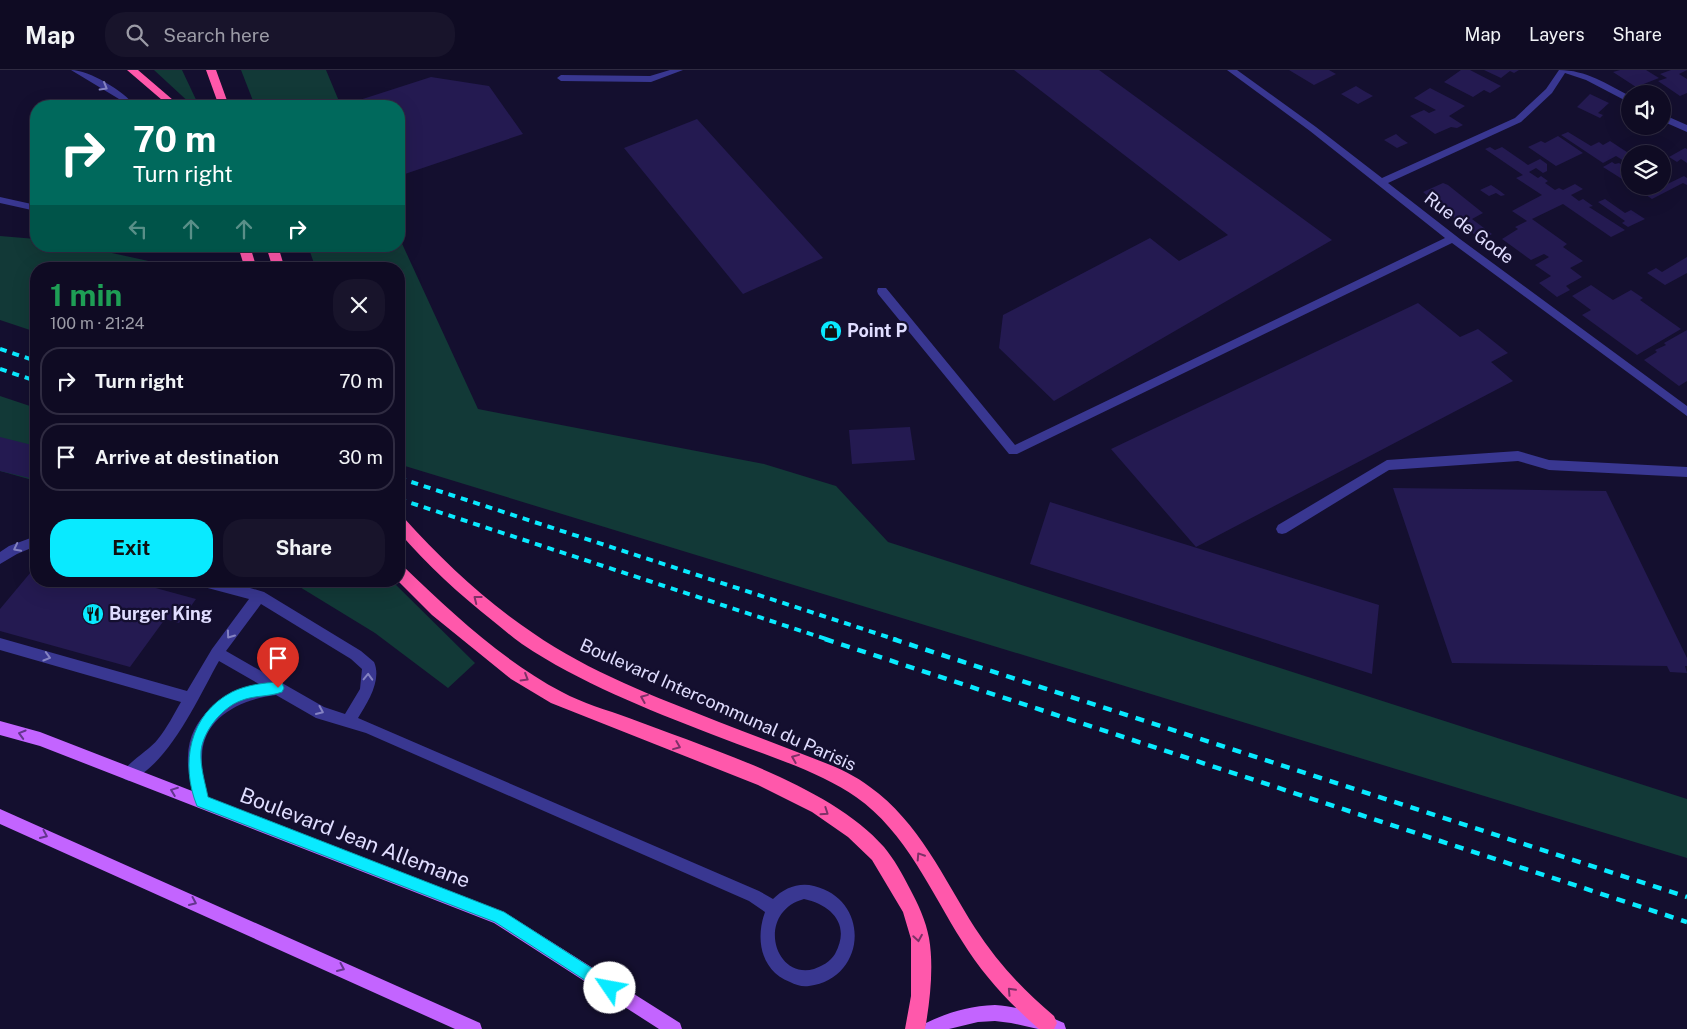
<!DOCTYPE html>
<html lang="en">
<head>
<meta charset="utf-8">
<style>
	:root { --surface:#0f0b23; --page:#18142b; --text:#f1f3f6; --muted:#9b9ba6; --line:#2f2b41; --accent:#09eaff }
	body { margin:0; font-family:"Public Sans",sans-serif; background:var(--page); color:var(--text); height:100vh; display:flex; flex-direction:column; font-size:19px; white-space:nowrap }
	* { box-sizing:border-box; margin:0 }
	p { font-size:16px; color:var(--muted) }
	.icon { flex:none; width:28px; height:28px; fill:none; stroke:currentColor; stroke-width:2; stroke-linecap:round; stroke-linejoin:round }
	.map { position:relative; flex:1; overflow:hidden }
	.side { position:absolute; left:30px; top:192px; width:375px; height:325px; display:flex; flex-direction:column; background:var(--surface); border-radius:20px; box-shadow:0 5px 20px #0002,0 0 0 1px var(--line) }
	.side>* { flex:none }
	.hud { position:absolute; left:30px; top:30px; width:375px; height:152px; border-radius:20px; box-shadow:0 5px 20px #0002,0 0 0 1px var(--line); background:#00695c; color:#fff; overflow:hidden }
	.controls { position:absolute; left:1621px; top:15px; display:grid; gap:10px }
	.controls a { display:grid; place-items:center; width:50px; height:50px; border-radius:50%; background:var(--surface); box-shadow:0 5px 20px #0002,0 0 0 1px var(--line); font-size:25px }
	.pin { position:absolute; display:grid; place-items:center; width:42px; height:42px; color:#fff; margin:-51px -21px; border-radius:50% 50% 50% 0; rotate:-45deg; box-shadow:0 0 5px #0007 }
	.pin .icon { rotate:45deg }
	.me { position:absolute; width:55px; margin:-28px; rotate:303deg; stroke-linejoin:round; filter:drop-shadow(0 0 4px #0008) }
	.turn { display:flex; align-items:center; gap:18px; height:105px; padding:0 20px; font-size:22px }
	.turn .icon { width:65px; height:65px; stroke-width:2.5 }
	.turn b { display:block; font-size:35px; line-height:42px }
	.lanes { display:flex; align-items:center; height:48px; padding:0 20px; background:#0003; justify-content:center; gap:25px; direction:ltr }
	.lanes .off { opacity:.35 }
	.round { display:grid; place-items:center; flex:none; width:52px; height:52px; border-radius:20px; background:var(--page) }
	.summary { display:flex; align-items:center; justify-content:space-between; height:85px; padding:0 20px }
	h1 { font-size:30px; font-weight:700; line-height:38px; color:#1e9e55 }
	.primary-button { display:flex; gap:10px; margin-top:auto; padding:10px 20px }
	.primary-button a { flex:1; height:58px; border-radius:20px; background:var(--accent); color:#111; font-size:20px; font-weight:700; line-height:58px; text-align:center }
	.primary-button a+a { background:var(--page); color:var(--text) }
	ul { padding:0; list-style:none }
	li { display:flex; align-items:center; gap:15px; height:68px; margin:0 10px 8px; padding:0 10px; border:2px solid var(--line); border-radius:20px }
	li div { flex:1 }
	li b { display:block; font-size:19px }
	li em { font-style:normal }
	header { display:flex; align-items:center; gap:30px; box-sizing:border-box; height:70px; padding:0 25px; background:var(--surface); border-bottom:1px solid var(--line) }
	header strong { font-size:24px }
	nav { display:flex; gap:28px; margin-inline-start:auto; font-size:18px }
	.search { width:350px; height:45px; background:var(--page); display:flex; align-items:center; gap:12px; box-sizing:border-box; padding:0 18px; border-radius:20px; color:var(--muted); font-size:19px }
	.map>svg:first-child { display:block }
	.green { fill:#123937 }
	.building { fill:#241a51 }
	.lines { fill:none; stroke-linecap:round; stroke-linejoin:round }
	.minor { fill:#393791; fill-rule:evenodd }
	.major { fill:#c364ff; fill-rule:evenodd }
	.highway { fill:#ff58ab; fill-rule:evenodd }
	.rail-far1 { stroke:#09eaff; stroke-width:4; stroke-dasharray:7 6; stroke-linecap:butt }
	.rail { stroke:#09eaff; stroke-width:4.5; stroke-dasharray:9 8; stroke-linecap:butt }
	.oneway { stroke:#8482c2 }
	.oneway2 { stroke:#7e3067 }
	.oneway3 { stroke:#63358d }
	.route { fill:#09eaff; stroke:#0698a6 }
	.labels { text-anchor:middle; stroke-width:4.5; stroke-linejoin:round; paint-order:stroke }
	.street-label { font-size:18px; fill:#e0ddff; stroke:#140f2f }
	.poi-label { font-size:18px; font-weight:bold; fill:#e0ddff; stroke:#140f2f; text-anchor:start }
	.near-street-label { font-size:21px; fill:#e0ddff; stroke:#140f2f }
</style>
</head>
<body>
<header>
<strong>Map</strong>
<div class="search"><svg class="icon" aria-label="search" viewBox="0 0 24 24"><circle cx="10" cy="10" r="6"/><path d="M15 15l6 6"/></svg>Search here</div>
<nav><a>Map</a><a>Layers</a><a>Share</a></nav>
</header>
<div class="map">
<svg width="1687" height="959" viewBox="0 0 1687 959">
	<rect width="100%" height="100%" fill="#140f2f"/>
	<!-- green -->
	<path class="green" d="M154 0H182L199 36H193Z
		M241 0H326L341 36H255Z
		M0 166 36 169V176H80L185 199H36V262L0 250Z
		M399 167 478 339 764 394 836 416 888 472 1687 729V788L405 396 399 385V199H316L308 176H399Z
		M0 326 36 338V411L0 401Z
		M290 511H392L475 593 448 618 375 563Z"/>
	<!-- building -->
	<path class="building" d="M1014 0H1099L1332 170 1054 331 999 278 1003 245 1150 168 1179 191 1228 165Z
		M1289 0H1329L1336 4 1314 15Z
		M1461 0H1470L1501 16 1490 23 1484 20 1473 27 1444 12Z
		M1484 0H1519L1514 3 1510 1 1501 8Z
		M1620 0H1646L1659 8 1636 17 1613 2Z
		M1671 0H1687L1679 4 1687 9V23L1680 26 1658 11 1667 8 1660 4Z
		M431 7 489 16 523 64 399 106V36H341Z
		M1356 16 1364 21 1373 26 1358 34 1341 24Z
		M1430 18 1465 36 1449 46 1463 55 1457 58 1451 57 1435 64 1410 46 1424 40 1429 43 1436 40 1414 28Z
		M1590 24 1609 33 1598 43 1603 45 1600 48 1577 37Z
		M697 49 823 188 743 224 624 78Z
		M1568 62 1591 76 1599 72 1603 75 1610 71 1630 84V99L1626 101 1630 104V114L1603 97 1612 92 1615 94 1619 93 1625 97 1629 94 1616 86 1603 93 1561 65Z
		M1396 64 1402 69 1408 73 1397 78 1384 70Z
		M1558 66 1583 83 1556 96 1528 77 1541 71 1545 73Z
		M1490 77 1495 80 1502 77 1528 95 1540 89 1547 94V101L1543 103 1536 98 1529 102 1538 108 1541 106 1548 111 1545 113 1555 120 1559 118 1563 120 1575 114 1583 119 1571 125 1579 131 1583 129 1593 136 1589 137 1625 160 1611 167 1563 134 1532 149 1567 174 1563 177 1583 191 1570 198 1582 207 1566 216 1570 220 1557 227 1539 213 1551 206 1535 195 1549 187 1544 184 1531 190 1502 169 1518 159 1515 157 1527 151 1512 141 1542 125 1516 108 1523 105 1485 79Z
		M1685 78 1687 79V93L1681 89 1677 92 1669 87Z
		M1684 106 1687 108V115L1683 113 1652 129 1633 116H1650L1655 120Z
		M1443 113 1448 115 1483 143 1472 149 1492 164 1481 170 1423 122Z
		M1491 115 1500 121 1505 125 1501 126 1496 123 1489 126 1480 120Z
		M1605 129 1625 143 1631 140 1645 149 1628 157 1622 153 1625 151 1598 132Z
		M1687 187V203L1665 215 1647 203 1656 198 1662 202Z
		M1591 215 1613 230 1631 220 1643 228 1640 230 1681 259 1637 285 1582 245 1591 240 1572 226Z
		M1418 233 1460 267 1478 259 1508 283 1491 292 1513 311 1196 477 1111 379Z
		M1687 260V311L1679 316 1644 290 1657 282 1655 280 1666 275 1664 273Z
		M910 357 915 390 852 394 849 360Z
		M0 367 36 376V401L30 408 0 401Z
		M1393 418 1606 421 1687 588V596H1685L1687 603 1670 602 1667 596 1452 593Z
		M1050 432 1379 535 1372 604 1030 494Z
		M36 496V511H130L196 529 179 553 165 549 130 597 0 561V539Z"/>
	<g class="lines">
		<!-- minor -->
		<path class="minor" d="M71 0C89 0 124 21 135 36H126L119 29Z
			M670 0H683L651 12 561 11 557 8 561 5 650 6Z
			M1227 0H1237L1316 57 1382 108 1515 48 1546 19 1559 0C1586 0 1607 14 1630 26V33L1586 10 1565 3 1552 23 1521 52 1388 113 1460 169 1687 336V346L1452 173 1017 384H1009L878 224 877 221 878 218H886L1015 375 1445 168 1310 61Z
			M1662 44 1687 55V62L1662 51Z
			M0 127 36 135V141L0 133Z
			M1518 381 1549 390 1687 397V407L1549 400 1518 391 1389 400 1286 463 1282 464 1278 463 1276 459 1278 455 1387 390Z
			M36 466V476L17 484 0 494V482L9 476Z
			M198 511H226L264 522 361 581 374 592C382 610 368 632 358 648L759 821 773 829C784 818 799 812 814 816 871 830 867 908 809 916 802 917 796 915 790 912 761 901 755 869 765 842L749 831 366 663 316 648 276 625C243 629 203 646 202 686 201 701 206 717 209 732L207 737 202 739 197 737 195 732C192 717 187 702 188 686 189 647 224 621 259 614L219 591C198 628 169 695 129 711L124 709 122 704C127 692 149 681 158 669 167 658 174 644 181 632L0 580V568L187 621 212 579 249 529 204 517 199 515ZM261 534 351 589 362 599 360 619 345 644 324 637 226 581ZM804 829C832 835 851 855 835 884 830 892 822 896 814 899 773 910 756 842 804 829Z"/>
		<!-- major -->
		<path class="major" d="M0 651 40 662 504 842 680 953 682 959H659L494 853 40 676 0 665Z
			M0 739 480 953 482 959H455L0 754Z
			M995 935C1020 937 1041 943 1064 953L1066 959H1038L1011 953 995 951 978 952 949 959H924L926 953C949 942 969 936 995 935Z"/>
		<!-- highway -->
		<path class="highway" d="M127 0H138L180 36H169Z
			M206 0H216L229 36H219Z
			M238 176H250L257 199H245Z
			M266 176H278L285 199H273Z
			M399 446 404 448C442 490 485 531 533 563 589 602 656 627 719 652 750 664 780 675 810 687 831 695 852 703 870 717 919 752 944 809 975 858 997 892 1023 920 1054 946L1057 953 1054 959H1039C1009 933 983 905 962 871 931 822 906 762 856 727 818 700 756 682 711 664 647 639 580 613 522 574 512 567 503 559 493 551 459 524 427 495 399 462Z
			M399 495 404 497C452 543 503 591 562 622 582 633 607 640 629 648 706 678 829 714 884 777 894 789 903 805 910 819 918 834 926 851 929 868 934 896 930 932 925 959H905L911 926V869L903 842 872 790 848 767 812 742 758 715 551 633 511 609 432 545 398 511Z"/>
		<!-- rail-far1 -->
		<path class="rail-far1" d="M0 279 36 291
			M0 299 36 311
			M399 408 897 570
			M399 429 829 570"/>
		<!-- rail -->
		<path class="rail" d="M825 569 1687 852
			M893 569 1687 827"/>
	</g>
	<!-- one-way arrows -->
	<defs><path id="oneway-chevron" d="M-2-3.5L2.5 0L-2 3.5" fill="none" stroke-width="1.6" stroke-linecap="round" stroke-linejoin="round" transform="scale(1.25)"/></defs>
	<g class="oneway">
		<use href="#oneway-chevron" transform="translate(104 17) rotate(30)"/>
		<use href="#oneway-chevron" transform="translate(17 478) rotate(153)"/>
		<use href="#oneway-chevron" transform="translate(230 565) rotate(126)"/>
		<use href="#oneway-chevron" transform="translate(47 587) rotate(16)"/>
		<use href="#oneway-chevron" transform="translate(368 607) rotate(-88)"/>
		<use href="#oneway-chevron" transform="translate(320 641) rotate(24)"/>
	</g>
	<g class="oneway2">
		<use href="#oneway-chevron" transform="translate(477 529) rotate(-142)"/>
		<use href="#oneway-chevron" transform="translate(525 608) rotate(31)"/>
		<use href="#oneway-chevron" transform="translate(644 628) rotate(-158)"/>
		<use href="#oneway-chevron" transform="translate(677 676) rotate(22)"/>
		<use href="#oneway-chevron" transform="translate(795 688) rotate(-158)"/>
		<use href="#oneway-chevron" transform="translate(825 742) rotate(34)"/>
		<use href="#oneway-chevron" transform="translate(920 786) rotate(-123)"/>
		<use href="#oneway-chevron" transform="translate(918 868) rotate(81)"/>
		<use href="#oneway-chevron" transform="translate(1011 921) rotate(-133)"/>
	</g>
	<g class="oneway3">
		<use href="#oneway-chevron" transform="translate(22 664) rotate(-164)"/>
		<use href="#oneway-chevron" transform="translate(174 721) rotate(-159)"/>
		<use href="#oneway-chevron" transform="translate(44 765) rotate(24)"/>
		<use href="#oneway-chevron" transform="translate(193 832) rotate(24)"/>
		<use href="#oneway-chevron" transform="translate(341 898) rotate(24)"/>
	</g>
	<!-- route -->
	<path class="route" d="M278 612 282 613 284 618 282 622C269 627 254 625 240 631 222 638 203 661 201 681 200 697 205 712 208 727L504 842 615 913 617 918 615 923 610 926 605 923 495 852 197 736C180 694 189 644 232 622 246 615 263 613 278 612Z"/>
	<!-- icons -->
	<defs>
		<g id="shop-disc" transform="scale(1.125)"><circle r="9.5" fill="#09eaff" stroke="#140f2f"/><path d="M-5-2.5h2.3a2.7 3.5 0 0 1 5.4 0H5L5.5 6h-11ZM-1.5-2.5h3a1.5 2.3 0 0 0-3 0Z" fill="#111"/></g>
		<g id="restaurant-disc" transform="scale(1.125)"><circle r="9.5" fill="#09eaff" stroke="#140f2f"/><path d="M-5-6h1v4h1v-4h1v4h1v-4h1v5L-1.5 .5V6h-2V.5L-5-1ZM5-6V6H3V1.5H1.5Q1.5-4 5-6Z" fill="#111"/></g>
	</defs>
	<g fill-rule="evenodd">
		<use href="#shop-disc" x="831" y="261"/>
		<use href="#restaurant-disc" x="93" y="544"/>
	</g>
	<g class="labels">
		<!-- street labels -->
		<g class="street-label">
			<text transform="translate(1469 158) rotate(37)" y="6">Rue de Gode</text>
			<text transform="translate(718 635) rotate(24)" y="6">Boulevard Intercommunal du Parisis</text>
		</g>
		<!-- poi labels -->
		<g class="poi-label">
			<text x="847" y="267">Point P</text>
			<text x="109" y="550">Burger King</text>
		</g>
		<!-- near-street labels -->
		<g class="near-street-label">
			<text transform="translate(355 768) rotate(21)" y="7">Boulevard Jean Allemane</text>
		</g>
	</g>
</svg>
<div class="controls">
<a><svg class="icon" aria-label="sound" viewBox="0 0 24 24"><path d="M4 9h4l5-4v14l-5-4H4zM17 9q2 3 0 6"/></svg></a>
<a><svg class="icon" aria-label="layers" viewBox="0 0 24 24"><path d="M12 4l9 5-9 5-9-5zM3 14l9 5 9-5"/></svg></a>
</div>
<div class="pin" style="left:278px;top:618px;background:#d93025"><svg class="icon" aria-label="arrive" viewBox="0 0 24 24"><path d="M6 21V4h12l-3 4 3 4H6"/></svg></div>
<svg class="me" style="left:610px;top:918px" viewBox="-20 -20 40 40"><circle r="19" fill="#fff"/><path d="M0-13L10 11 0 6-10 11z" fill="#09eaff"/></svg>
<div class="hud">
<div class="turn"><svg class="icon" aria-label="right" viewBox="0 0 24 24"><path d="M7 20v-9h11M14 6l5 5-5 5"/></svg><div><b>70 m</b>Turn right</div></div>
<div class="lanes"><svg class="icon off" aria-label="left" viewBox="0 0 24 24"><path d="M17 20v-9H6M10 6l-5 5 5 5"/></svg><svg class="icon off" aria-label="ahead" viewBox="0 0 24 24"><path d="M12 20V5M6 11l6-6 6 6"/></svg><svg class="icon off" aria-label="ahead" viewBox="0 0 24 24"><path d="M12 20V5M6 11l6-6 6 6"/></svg><svg class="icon" aria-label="right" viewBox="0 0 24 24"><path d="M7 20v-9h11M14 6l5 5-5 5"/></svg></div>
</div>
<section class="side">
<div class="summary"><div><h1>1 min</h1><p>100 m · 21:24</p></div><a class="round"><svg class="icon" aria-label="close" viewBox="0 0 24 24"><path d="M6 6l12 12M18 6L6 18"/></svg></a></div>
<ul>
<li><svg class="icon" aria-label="right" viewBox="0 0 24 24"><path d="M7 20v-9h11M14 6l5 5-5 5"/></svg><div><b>Turn right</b></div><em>70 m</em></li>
<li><svg class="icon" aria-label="arrive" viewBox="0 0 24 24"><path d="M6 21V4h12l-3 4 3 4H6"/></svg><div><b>Arrive at destination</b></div><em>30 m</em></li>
</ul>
<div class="primary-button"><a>Exit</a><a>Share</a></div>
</section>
</div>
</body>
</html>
